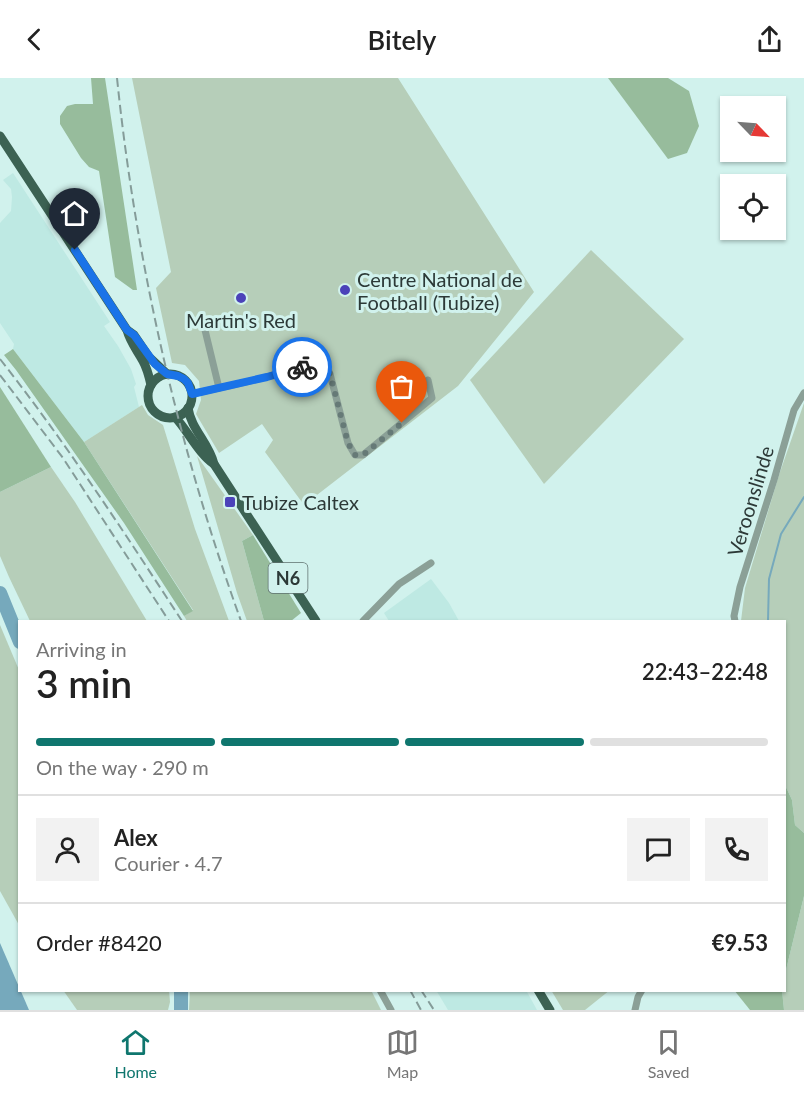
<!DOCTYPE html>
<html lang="en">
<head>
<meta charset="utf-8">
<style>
	:root { --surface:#fff; --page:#f2f2f2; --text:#222; --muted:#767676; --line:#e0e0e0; --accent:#0f766e }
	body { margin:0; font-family:Lato,sans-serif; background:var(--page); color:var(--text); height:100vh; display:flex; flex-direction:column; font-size:22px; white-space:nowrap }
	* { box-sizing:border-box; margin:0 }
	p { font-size:20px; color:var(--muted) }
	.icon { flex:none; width:33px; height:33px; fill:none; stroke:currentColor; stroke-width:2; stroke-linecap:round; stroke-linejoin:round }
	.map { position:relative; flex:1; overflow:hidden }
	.sheet { position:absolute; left:18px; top:542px; width:768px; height:372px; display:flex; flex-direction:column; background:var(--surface); border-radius:0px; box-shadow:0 2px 4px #0004 }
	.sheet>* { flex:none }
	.needle { width:39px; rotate:115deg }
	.buttons { position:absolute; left:720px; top:18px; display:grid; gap:12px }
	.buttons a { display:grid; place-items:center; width:66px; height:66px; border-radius:0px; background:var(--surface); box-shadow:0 2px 4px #0004; font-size:30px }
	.pin { position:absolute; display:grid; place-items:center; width:51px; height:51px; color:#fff; margin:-62px -26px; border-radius:50% 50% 50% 0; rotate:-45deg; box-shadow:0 0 6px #0007 }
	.pin .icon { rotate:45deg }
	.courier { position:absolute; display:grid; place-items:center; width:60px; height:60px; margin:-30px; border:4px solid #1a73e8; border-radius:50%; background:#fff; color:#222; box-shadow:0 2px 8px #0007 }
	.summary em { font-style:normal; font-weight:600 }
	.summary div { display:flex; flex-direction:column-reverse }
	.summary { display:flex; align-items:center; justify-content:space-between; height:102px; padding:0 18px }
	h1 { font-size:39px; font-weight:600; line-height:45px }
	.bar { display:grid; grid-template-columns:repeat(4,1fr); gap:9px 6px; align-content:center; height:72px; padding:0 18px }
	.bar i { height:8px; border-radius:4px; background:var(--line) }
	.bar .active { background:var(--accent) }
	.bar p { grid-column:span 4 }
	.line { display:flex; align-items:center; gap:15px; padding:0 18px; border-top:2px solid var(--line) }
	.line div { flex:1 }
	.round { display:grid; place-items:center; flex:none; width:63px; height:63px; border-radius:0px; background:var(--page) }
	header { display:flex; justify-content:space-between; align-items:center; height:78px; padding:0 18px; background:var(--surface); font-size:27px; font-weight:600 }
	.tab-bar { display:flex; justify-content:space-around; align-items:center; height:84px; border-top:2px solid var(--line); background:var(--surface); font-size:16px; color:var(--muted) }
	.tab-bar a { display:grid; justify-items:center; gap:3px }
	.tab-bar .active { color:var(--accent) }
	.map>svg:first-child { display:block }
	.built { fill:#bee9e3 }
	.green { fill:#b6ceb9 }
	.forest { fill:#97bc9c }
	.water { fill:#76a9bc }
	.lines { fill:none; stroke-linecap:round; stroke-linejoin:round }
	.stream { stroke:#76a9bc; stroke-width:2 }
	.river { stroke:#76a9bc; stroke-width:14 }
	.minor { stroke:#8ba097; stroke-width:7 }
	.major { stroke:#3c6253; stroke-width:9 }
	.rail { stroke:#859c99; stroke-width:2; stroke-dasharray:9 4.5; stroke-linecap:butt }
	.done { stroke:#667a77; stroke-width:6; stroke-dasharray:0 10.8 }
	.route { stroke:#1a73e8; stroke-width:8 }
	.poi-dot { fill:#4b42b9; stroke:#d1f2ed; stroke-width:2 }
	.labels { text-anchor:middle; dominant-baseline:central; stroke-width:6; stroke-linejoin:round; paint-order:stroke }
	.shield { fill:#d1f2ed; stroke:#5e706e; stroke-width:1.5 }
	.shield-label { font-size:18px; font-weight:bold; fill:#2c3937 }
	.poi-label { font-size:20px; fill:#2c3937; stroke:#d1f2ed; text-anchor:start }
	.street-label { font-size:20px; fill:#2c3937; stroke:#d1f2ed }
</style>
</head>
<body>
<header><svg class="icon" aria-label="back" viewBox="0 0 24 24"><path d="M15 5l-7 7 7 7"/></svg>Bitely<svg class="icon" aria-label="share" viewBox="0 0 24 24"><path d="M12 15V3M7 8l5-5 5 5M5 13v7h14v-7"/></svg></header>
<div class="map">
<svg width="804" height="932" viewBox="0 0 804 932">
	<rect width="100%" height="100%" fill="#d1f2ed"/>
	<!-- built -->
	<g class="built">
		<path d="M 13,95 L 110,244 L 104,248 L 118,268 L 131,291 L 136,306 L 134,309 L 139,329 L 84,364 L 13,271 L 14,266 L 0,245 L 0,145 L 11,133 L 12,119 L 11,111 L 3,102 Z"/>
		<path d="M 431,501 L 449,525 L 459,543 L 389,543 L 384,535 Z"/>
		<path d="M 436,912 L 526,912 L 537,932 L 448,932 Z"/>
	</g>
	<!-- green -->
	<g class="green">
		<path d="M 132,0 L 398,0 L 534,214 L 458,308 L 304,427 L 265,374 L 273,362 L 262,346 L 219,375 L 196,336 L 201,322 L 199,303 L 185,287 L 172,285 L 156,210 L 171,194 Z"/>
		<path d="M 591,172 L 684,261 L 544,406 L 470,302 Z"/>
		<path d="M 804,325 L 804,755 L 795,747 L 792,722 L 785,707 L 784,543 L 741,543 L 745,510 L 779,397 Z"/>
		<path d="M 142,327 L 148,337 L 163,347 L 195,451 L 229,543 L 187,543 L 184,538 L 193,532 L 84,364 Z"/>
		<path d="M 197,378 L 253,457 L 242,463 L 264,543 L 247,543 L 237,515 Z"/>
		<path d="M 51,389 L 75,424 L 147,543 L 30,543 L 9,499 L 0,478 L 0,414 Z"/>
		<path d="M 0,547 L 19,592 L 19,847 L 0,813 Z"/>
		<path d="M 804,818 L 804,932 L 784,932 L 782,912 L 784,912 L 785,896 Z"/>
		<path d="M 63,912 L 169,912 L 170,924 L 168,932 L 77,932 Z"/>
		<path d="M 190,912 L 353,912 L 356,913 L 357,912 L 371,912 L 381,932 L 189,932 Z"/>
		<path d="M 551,912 L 610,912 L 585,932 L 563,932 Z"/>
	</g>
	<!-- forest -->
	<g class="forest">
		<path d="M 91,0 L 105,0 L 137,212 L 133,212 L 115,199 L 99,93 L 89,89 L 81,80 L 60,46 L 60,38 L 67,28 L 75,26 L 93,26 Z"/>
		<path d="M 608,0 L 668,0 L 689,13 L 699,48 L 687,75 L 668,81 Z"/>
		<path d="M 13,271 L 84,364 L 193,533 L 184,538 L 124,445 L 16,292 L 4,277 Z"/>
		<path d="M 0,309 L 51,389 L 0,414 Z"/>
		<path d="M 253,457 L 301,535 L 291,543 L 264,543 L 242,463 Z"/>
		<path d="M 785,707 L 792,722 L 795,747 L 804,755 L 804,818 L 785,896 Z"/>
		<path d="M 734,912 L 782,912 L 784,932 L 750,932 Z"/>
	</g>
	<!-- water -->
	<path class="water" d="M 0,865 L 29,932 L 0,932 Z"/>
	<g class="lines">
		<!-- stream -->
		<path class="stream" d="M 768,543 L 769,501 L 781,456 L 804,419"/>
		<!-- river -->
		<g class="river">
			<path d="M 0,515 L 20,564"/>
			<path d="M 181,932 L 181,912"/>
		</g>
		<!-- minor -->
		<g class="minor">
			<path d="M 219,310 C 236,306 253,303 270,298 C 285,294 301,286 316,286 C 324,286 327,289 330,296 L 348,365 L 355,377 L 363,377 L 432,320 L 428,302"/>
			<path d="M 192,316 L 219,310 L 204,248"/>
			<path d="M 363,543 L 399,506 L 431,485"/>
			<path d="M 735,543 L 734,538 L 740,509 L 774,402 L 794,332 L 804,315"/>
			<path d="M 380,912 L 391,932"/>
			<path d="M 635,932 L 638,919 L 642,912"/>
		</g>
		<!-- major -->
		<g class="major">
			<path d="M 0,58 L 127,252 C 130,264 137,272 143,283 C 147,290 149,298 151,307"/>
			<path d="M 127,252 L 134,257 L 149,279 L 167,296"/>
			<circle cx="170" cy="318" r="22"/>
			<path d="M 188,330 C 191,351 209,365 214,386 L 316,543"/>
			<path d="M 175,339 C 188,353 199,376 214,386"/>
			<path d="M 538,912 L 550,932"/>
		</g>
		<!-- rail -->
		<g class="rail">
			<path d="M 117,0 C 136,185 178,368 241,543"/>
			<path d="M 0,281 C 66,365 124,454 182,543"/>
			<path d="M 0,297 L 63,380 L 169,543"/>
			<path d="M 410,912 L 421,932"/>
			<path d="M 421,912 L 434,932"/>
		</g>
	</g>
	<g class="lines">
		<!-- done -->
		<path class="done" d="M 302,289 L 316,286 L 327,289 L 330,296 L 348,365 L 355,377 L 363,377 L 402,345"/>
		<!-- route -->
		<path class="route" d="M 75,172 L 127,252 L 134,257 L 155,286 L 167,296 L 178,298 L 184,301 L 188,305 L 192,316 L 267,299 L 302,289"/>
	</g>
	<!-- markers -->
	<g class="poi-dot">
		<circle cx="345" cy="212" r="6"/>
		<circle cx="241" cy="220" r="6"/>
		<rect x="224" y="418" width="12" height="12" rx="3"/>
	</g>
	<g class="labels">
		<!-- shield labels -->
		<rect class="shield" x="268.5" y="485" width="39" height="30" rx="4.5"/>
		<g class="shield-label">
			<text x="288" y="500">N6</text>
		</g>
		<!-- poi labels -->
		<g class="poi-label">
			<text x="357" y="201">Centre National de<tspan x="357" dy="23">Football (Tubize)</tspan></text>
			<text x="241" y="242" text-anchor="middle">Martin's Red</text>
			<text x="242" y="424">Tubize Caltex</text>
		</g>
		<!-- street labels -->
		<g class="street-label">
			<text transform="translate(750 423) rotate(-73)">Veroonslinde</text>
		</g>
	</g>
</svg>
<div class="buttons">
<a><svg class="needle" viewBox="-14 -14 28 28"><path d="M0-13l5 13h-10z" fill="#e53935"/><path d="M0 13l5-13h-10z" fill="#767676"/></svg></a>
<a><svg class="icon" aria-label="locate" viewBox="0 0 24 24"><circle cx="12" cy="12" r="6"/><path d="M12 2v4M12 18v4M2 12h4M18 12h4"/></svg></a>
</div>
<div class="pin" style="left:402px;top:345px;background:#ea580c"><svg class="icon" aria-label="bag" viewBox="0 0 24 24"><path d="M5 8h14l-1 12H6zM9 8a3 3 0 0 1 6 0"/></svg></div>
<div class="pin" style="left:75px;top:172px;background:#1f2937"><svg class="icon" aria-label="home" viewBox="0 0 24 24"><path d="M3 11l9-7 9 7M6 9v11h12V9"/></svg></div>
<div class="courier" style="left:302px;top:289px"><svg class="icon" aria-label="bike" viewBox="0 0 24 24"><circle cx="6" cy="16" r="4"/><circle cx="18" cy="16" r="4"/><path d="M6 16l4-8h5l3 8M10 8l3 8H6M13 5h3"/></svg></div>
<section class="sheet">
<div class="summary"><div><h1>3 min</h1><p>Arriving in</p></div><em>22:43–22:48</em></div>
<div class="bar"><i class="active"></i><i class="active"></i><i class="active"></i><i></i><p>On the way · 290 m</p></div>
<div class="line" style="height:108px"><a class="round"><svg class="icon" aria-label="person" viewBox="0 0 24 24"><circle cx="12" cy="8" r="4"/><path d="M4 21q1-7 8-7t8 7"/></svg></a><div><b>Alex</b><p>Courier · 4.7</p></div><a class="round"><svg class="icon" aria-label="chat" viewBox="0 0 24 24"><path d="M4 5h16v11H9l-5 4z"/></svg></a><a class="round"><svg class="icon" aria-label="phone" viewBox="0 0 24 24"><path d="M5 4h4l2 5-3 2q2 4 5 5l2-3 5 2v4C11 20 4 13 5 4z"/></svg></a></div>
<div class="line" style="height:78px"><div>Order #8420</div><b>€9.53</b></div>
</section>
</div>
<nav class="tab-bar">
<a class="active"><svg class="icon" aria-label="home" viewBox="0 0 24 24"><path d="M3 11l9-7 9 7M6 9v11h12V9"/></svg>Home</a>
<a><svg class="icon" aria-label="map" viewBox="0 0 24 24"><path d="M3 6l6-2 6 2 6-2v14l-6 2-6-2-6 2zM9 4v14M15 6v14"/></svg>Map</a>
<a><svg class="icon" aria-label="saved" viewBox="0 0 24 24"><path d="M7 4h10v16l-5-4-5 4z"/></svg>Saved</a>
</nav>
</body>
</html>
